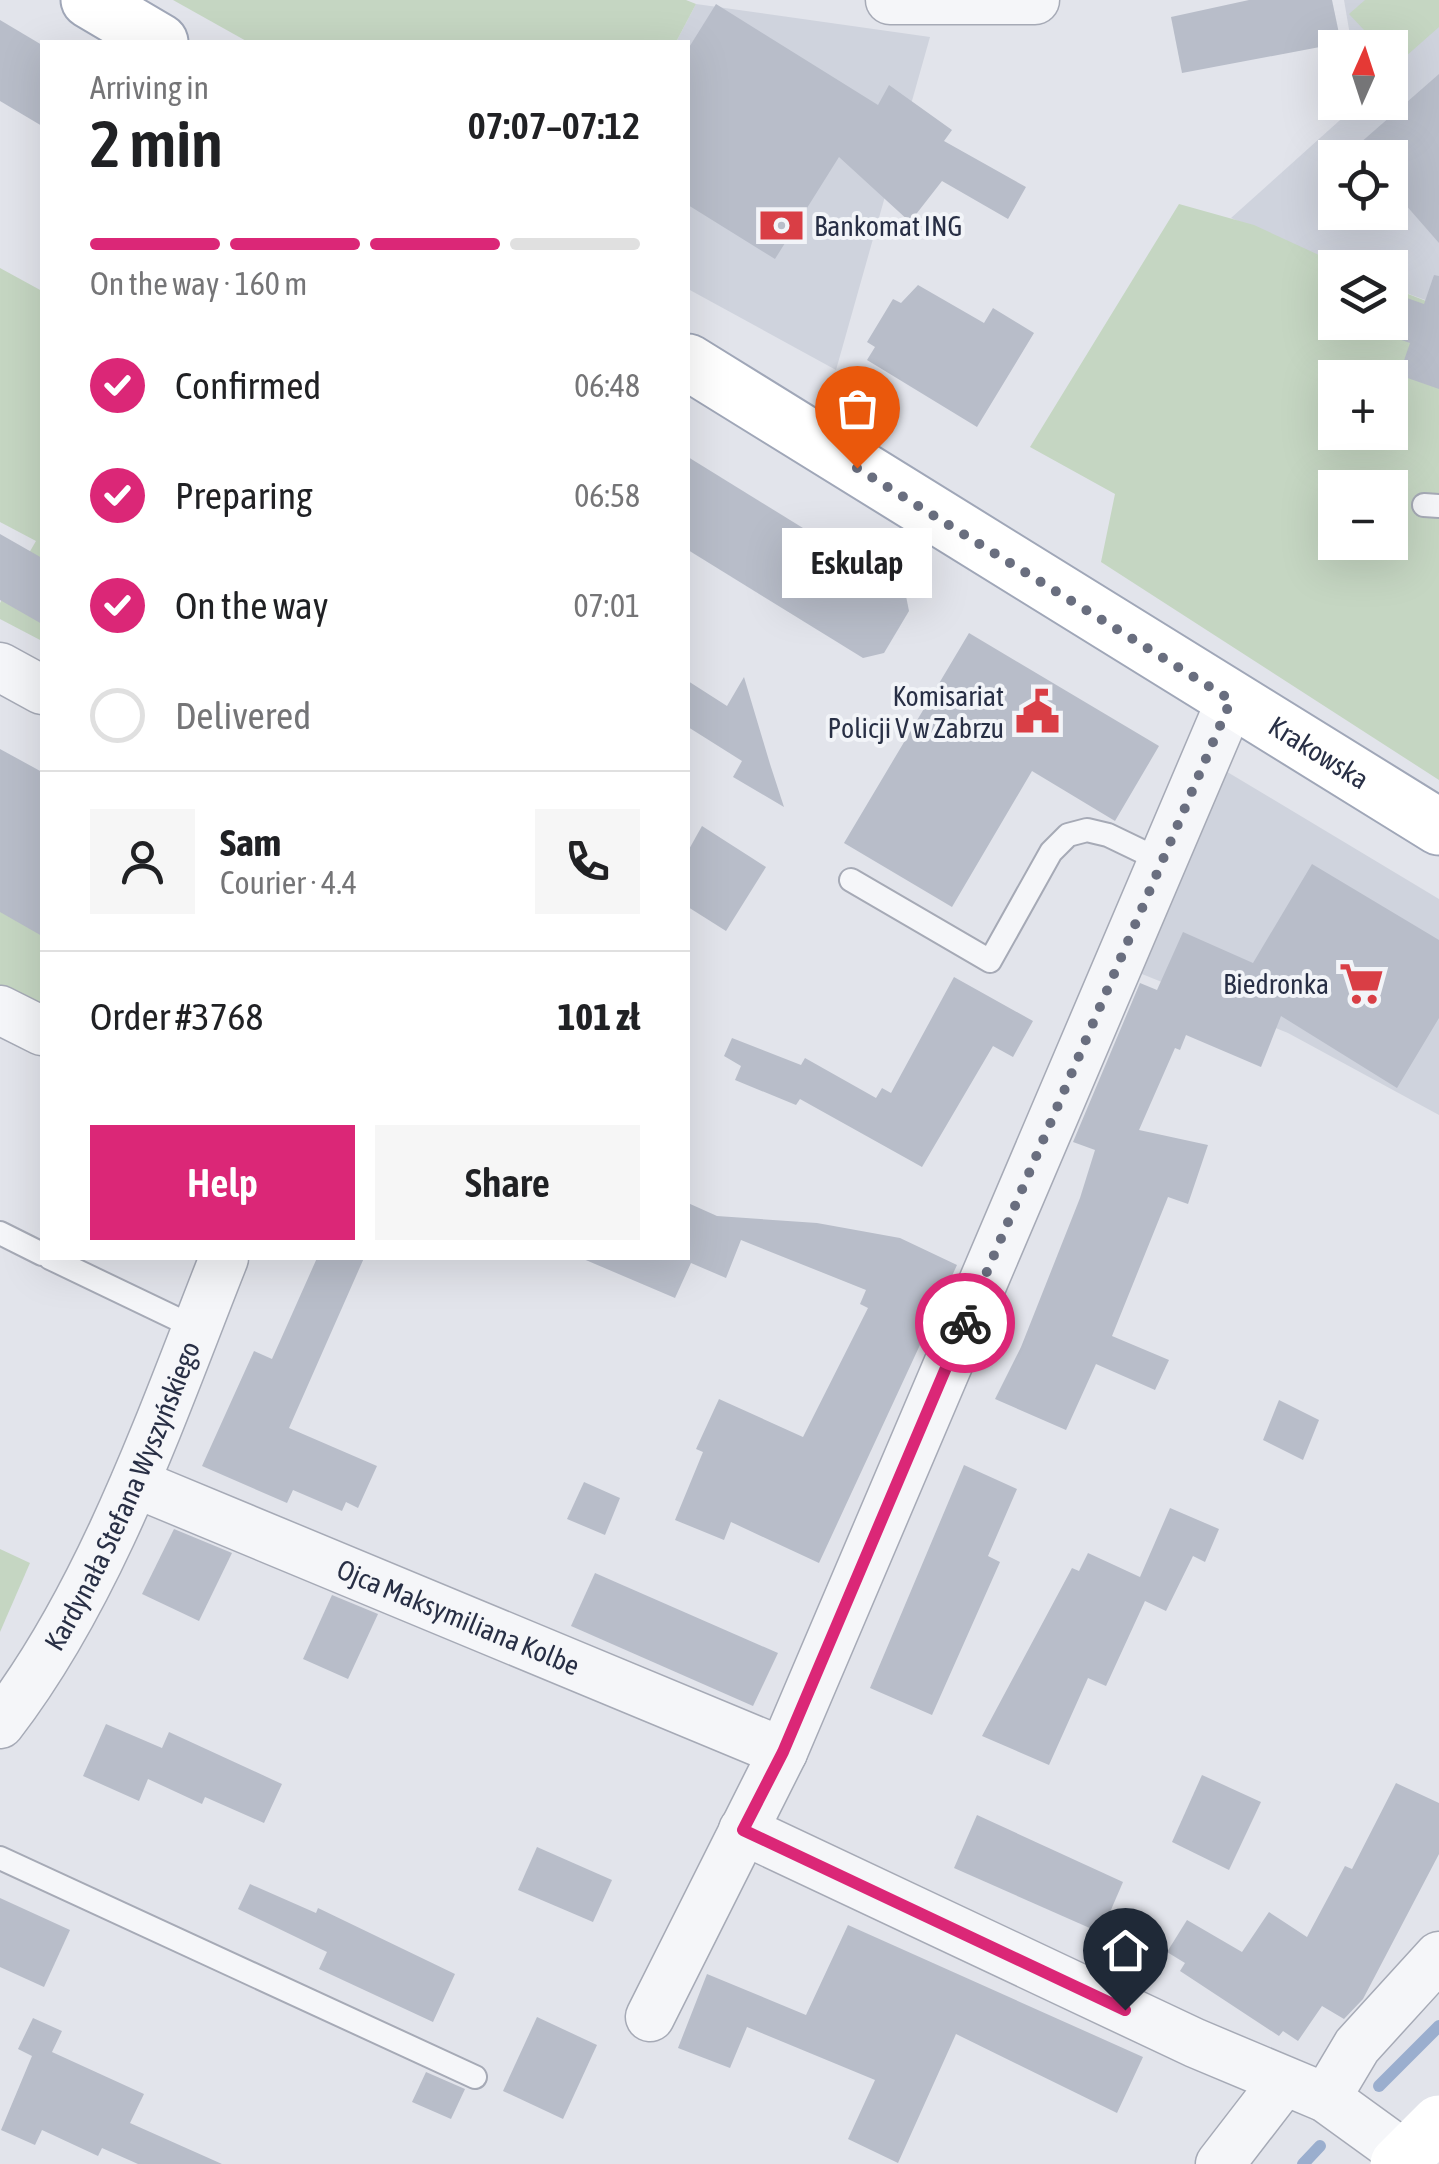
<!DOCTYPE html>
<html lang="en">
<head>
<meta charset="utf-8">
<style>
	:root { --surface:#fff; --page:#f6f6f6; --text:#202124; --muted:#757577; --line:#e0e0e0; --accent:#db2777 }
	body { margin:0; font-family:"Asap Condensed",sans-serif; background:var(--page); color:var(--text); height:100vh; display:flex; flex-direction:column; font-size:38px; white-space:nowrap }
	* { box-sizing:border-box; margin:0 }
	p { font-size:32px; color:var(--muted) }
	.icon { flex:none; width:55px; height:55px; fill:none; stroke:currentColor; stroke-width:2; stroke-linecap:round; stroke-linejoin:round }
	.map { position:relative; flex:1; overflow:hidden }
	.drawer { position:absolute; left:40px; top:40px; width:650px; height:1220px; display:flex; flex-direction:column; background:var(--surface); border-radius:0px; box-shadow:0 10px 40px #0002 }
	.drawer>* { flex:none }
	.needle { width:65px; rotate:3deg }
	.tools { position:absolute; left:1318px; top:30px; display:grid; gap:20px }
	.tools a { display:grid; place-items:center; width:90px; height:90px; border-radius:0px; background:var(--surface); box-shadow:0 10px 40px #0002; font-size:50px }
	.pin { position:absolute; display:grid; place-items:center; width:85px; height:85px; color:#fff; margin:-102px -42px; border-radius:50% 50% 50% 0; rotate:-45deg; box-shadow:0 0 10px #0007 }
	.pin .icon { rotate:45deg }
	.courier { position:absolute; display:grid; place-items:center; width:100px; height:100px; margin:-50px; border:8px solid #db2777; border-radius:50%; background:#fff; color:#222; box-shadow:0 2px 12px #0007 }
	.bubble { position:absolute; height:70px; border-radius:0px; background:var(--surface); box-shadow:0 10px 40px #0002; font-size:32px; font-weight:600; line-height:70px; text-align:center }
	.overview em { font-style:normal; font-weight:600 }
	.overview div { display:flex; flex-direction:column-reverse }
	.overview { display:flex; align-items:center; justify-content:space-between; height:170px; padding:0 50px }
	h1 { font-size:65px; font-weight:600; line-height:75px }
	.bar { display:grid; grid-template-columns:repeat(4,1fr); gap:15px 10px; align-content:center; height:120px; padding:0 50px }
	.bar i { height:12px; border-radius:8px; background:var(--line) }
	.bar .on { background:var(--accent) }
	.bar p { grid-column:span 4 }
	.line { display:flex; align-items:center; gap:25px; padding:0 50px; border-top:2px solid var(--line) }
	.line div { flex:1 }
	.round { display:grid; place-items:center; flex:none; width:105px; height:105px; border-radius:0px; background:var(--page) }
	ol { padding:0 50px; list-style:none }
	li { display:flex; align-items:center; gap:30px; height:110px }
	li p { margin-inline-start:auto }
	li .icon { padding:10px; border-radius:50%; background:var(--accent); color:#fff; stroke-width:4 }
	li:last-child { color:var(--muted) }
	li i { width:55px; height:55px; border:5px solid var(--line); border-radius:50% }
	.button { display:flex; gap:20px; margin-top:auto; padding:20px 50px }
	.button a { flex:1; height:115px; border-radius:0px; background:var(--accent); color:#fff; font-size:40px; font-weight:600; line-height:115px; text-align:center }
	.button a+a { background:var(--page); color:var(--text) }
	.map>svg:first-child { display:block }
	.built { fill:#cfd3dd; fill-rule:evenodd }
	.green { fill:#c5d6c2; fill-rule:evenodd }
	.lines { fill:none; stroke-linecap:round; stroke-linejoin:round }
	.stream { stroke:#9aaece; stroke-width:12 }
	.building { fill:#b8bdc9 }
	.lane-casing { stroke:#a6aab6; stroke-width:26 }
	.street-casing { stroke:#a6aab6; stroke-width:51 }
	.primary-casing { stroke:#a0a7b8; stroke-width:59 }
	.lane { stroke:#f5f6f9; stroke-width:22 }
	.street { stroke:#f5f6f9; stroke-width:48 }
	.secondary { stroke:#fff; stroke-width:55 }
	.primary { stroke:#fff; stroke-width:55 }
	.done { stroke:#696e7f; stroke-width:10; stroke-dasharray:0 18 }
	.route { stroke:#db2777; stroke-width:12 }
	.labels { text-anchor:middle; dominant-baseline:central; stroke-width:8; stroke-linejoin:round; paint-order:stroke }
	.poi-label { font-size:28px; fill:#282f45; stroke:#f2f4f8; text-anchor:end }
	.street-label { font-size:28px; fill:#282f45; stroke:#f2f4f8 }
</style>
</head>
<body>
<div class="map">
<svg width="1439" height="2164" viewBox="0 0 1439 2164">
	<rect width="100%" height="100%" fill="#e2e4eb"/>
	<!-- built -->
	<g class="built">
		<path d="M 1344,0 L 1439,0 L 1439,305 L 1390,287 L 1390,268 L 1345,267 L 1231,218 L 1359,103 L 1390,102 L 1390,48 L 1352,47 ZM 1335,158 L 1390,158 L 1390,212 L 1335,212 Z"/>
		<path d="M 696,4 L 930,37 L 836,370 L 688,289 L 688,42 L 676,42 Z"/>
		<path d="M 1224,770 L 1439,899 L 1439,1115 L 1288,1033 L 1137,972 Z"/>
	</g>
	<!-- green -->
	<g class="green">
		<path d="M 173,0 L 686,0 L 696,4 L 676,42 L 248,42 Z"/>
		<path d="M 1365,0 L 1439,0 L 1439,27 L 1396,65 L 1390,58 L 1390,48 L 1380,47 L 1349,14 Z"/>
		<path d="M 1179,204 L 1254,225 L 1345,267 L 1335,268 L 1335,322 L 1390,322 L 1390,287 L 1439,306 L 1439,780 L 1101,562 L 1115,494 L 1030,447 ZM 1335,378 L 1390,378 L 1390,432 L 1335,432 ZM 1335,488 L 1390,488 L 1390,542 L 1335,542 Z"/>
		<path d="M 0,268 L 42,291 L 42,641 L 0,619 L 0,603 L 36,541 L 0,522 Z"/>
		<path d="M 0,847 L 42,869 L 42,1014 L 0,993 Z"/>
		<path d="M 0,1549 L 30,1563 L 0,1632 Z"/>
	</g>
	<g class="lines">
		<!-- stream -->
		<g class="stream">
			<path d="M 1379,2086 L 1439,2026"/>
			<path d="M 1303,2164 L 1320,2146"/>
		</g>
	</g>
	<!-- building -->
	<g class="building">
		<path d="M 1249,0 L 1332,0 L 1341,43 L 1182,73 L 1171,17 Z"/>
		<path d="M 716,4 L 878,105 L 889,85 L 952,130 L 944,141 L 1026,187 L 1008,219 L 942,181 L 910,222 L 839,157 L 775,259 L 688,205 L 688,49 Z"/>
		<path d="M 0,20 L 42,45 L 42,126 L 0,101 Z"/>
		<path d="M 1439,74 L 1439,243 L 1390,187 L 1390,158 L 1343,158 Z"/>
		<path d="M 1434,275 L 1439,276 L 1439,389 L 1399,375 L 1410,343 L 1390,336 L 1390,292 L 1424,304 Z"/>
		<path d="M 918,285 L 984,323 L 993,308 L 1034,333 L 977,427 L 867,360 L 875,347 L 867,342 L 893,299 L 901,303 Z"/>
		<path d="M 688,457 L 905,591 L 909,611 L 884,653 L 863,658 L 688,550 Z"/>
		<path d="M 0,534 L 42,558 L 42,624 L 0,600 Z"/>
		<path d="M 969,633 L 1159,746 L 1115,821 L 1032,771 L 952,907 L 844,843 Z"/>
		<path d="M 744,677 L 770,764 L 784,807 L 733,777 L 742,761 L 688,727 L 688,681 L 727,706 Z"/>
		<path d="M 0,749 L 42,772 L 42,936 L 0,912 Z"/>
		<path d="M 702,826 L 766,867 L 726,931 L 688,907 L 688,851 Z"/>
		<path d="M 1312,864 L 1439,940 L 1439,1018 L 1397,1088 L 1281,1016 L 1261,1067 L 1186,1035 L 1180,1050 L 1175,1048 L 1139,1130 L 1208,1145 L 1188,1204 L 1168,1197 L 1112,1336 L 1169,1360 L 1155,1390 L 1096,1364 L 1066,1430 L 995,1399 L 1021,1347 L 1080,1198 L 1095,1150 L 1073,1142 L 1140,983 L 1157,990 L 1183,932 L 1253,963 Z"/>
		<path d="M 954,977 L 1033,1021 L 1013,1057 L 993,1046 L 922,1167 L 800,1099 L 796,1105 L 735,1080 L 741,1066 L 724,1056 L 732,1038 L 801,1065 L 805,1058 L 876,1098 L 882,1088 L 891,1093 Z"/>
		<path d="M 688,1203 L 717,1216 L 817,1223 L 900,1238 L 957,1265 L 819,1563 L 731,1522 L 724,1540 L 675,1520 L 703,1452 L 696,1449 L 719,1399 L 803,1437 L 868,1308 L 860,1304 L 866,1290 L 741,1240 L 726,1278 L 691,1263 L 675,1298 L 581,1258 L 688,1258 Z"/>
		<path d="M 317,1258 L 364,1258 L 289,1428 L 377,1466 L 358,1508 L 346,1502 L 342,1511 L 293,1490 L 287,1503 L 202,1466 L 254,1351 L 272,1359 Z"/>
		<path d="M 1279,1400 L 1319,1420 L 1303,1460 L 1263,1440 Z"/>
		<path d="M 964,1465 L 1017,1489 L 988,1556 L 1000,1562 L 932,1715 L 870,1688 Z"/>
		<path d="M 584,1482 L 620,1498 L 605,1535 L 567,1519 Z"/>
		<path d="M 1170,1508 L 1219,1529 L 1205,1562 L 1193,1556 L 1166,1611 L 1145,1601 L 1106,1686 L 1088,1678 L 1049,1765 L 982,1736 L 1072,1568 L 1079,1571 L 1088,1553 L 1140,1577 Z"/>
		<path d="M 174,1529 L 232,1553 L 199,1621 L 142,1594 Z"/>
		<path d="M 595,1573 L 778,1653 L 753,1706 L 571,1626 Z"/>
		<path d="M 332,1595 L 378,1614 L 348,1679 L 303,1659 Z"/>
		<path d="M 106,1724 L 162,1748 L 169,1732 L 282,1784 L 264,1823 L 205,1797 L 202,1804 L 148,1779 L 139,1801 L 83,1776 Z"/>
		<path d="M 1202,1775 L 1261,1802 L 1229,1870 L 1172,1842 Z"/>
		<path d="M 1396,1783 L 1439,1803 L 1439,1854 L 1363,1999 L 1344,2019 L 1322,2006 L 1298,2041 L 1283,2031 L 1279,2036 L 1180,1971 L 1185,1963 L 1167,1952 L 1187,1920 L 1242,1952 L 1269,1912 L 1307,1937 L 1345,1866 L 1352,1869 Z"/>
		<path d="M 977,1815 L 1123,1882 L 1101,1933 L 954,1868 Z"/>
		<path d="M 537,1847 L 612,1880 L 593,1922 L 518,1890 Z"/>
		<path d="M 250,1884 L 316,1913 L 318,1908 L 455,1974 L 433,2022 L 319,1969 L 327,1952 L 238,1909 Z"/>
		<path d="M 0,1898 L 70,1930 L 44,1987 L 0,1967 Z"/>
		<path d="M 848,1925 L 1143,2057 L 1117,2113 L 956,2034 L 898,2163 L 848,2139 L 875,2080 L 747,2027 L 730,2068 L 678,2048 L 707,1974 L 806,2015 Z"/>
		<path d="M 537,2017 L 597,2045 L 563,2119 L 503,2091 Z"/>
		<path d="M 33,2018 L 62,2031 L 52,2052 L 144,2094 L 130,2123 L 222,2164 L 138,2164 L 102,2148 L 98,2156 L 42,2130 L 35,2145 L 1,2130 L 32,2056 L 18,2049 Z"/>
		<path d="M 426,2072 L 465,2089 L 451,2119 L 412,2102 Z"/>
	</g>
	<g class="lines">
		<defs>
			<g id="lane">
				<path d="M 1424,505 L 1439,506"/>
				<path d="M 851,880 L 990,961 L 1051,852 L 1068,835 L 1087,830 L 1108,835 L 1162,861"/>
				<path d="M 0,1233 L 42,1254"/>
				<path d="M 50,1258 L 196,1328"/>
				<path d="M 0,1858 L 475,2077"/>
			</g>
			<g id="street">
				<path d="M 890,0 L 1035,0"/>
				<path d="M 0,667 L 42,690"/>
				<path d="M 0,1010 L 42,1031"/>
				<path id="s1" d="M 135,1483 L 783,1752"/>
				<path id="s2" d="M 0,1724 C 102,1592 163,1412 224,1258"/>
				<path d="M 743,1830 L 1195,2043 L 1326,2098 L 1406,2156"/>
				<path d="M 650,2017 L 783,1752 L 1231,700"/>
				<path d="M 1326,2098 L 1357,2046 L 1439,1956"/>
				<path d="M 1220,2164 L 1284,2081"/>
			</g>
			<g id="primary">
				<path d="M 89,0 L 160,42"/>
				<path id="s3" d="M 688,362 L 1439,827"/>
			</g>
		</defs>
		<!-- lane casing -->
		<use href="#lane" class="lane-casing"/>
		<!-- street casing -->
		<use href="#street" class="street-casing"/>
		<!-- primary casing -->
		<use href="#primary" class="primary-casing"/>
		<!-- lane -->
		<use href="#lane" class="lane"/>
		<!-- street -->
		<use href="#street" class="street"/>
		<!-- secondary -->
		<path class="secondary" d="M 1398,2164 L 1439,2123"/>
		<!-- primary -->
		<use href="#primary" class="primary"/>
	</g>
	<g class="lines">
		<!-- done -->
		<path class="done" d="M 857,468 L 1231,700 L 965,1323"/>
		<!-- route -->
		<path class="route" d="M 965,1323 L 783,1752 L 743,1830 L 1125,2010"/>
	</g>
	<!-- icons -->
	<defs>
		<symbol id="bank-bare" viewBox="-9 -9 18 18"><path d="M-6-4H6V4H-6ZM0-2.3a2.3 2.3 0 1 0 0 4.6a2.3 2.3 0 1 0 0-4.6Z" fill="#d93e45" stroke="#f2f4f8" stroke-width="2.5" paint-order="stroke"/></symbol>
		<symbol id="civic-bare" viewBox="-9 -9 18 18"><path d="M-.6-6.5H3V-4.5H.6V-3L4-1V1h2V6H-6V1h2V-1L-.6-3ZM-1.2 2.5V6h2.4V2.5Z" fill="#d93e45" stroke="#f2f4f8" stroke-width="2.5" paint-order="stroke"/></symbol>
		<symbol id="supermarket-bare" viewBox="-9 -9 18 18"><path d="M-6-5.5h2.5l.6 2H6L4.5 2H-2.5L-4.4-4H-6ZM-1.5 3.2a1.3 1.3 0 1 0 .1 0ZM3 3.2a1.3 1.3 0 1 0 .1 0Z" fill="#d93e45" stroke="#f2f4f8" stroke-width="2.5" paint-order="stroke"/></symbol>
	</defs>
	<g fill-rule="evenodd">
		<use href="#bank-bare" x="750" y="194" width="63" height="63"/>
		<use href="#civic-bare" x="1006" y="680" width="63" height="63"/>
		<use href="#supermarket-bare" x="1330" y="952" width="63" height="63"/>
	</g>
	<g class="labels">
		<!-- poi labels -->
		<g class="poi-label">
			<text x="814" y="226" text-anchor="start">Bankomat ING</text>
			<text x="1004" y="696">Komisariat<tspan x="1004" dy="32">Policji V w Zabrzu</tspan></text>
			<text x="1329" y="984">Biedronka</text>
		</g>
		<!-- street labels -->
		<g class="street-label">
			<text stroke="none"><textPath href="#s3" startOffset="742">Krakowska</textPath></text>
			<text stroke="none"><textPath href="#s2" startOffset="260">Kardynała Stefana Wyszyńskiego</textPath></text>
			<text stroke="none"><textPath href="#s1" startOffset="350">Ojca Maksymiliana Kolbe</textPath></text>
		</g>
	</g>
</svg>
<div class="tools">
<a><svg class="needle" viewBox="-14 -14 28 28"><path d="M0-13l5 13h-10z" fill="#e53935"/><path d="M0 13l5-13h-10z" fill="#757577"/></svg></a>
<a><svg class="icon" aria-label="locate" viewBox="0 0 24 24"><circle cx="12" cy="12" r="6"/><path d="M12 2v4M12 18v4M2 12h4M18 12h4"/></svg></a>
<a><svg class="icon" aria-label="layers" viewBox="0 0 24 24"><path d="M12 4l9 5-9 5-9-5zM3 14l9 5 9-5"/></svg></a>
<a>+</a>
<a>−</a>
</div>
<div class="pin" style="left:857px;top:468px;background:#ea580c"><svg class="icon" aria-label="bag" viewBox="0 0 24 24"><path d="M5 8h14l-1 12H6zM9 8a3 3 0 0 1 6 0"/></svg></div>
<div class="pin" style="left:1125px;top:2010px;background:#1f2937"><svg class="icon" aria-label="home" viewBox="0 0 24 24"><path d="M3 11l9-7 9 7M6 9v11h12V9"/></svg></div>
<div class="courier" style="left:965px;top:1323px"><svg class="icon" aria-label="bike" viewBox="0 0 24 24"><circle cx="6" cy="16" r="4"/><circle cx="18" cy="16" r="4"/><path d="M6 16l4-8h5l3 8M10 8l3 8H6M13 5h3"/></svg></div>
<div class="bubble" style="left:782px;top:528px;width:150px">Eskulap</div>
<section class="drawer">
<div class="overview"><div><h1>2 min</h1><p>Arriving in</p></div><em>07:07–07:12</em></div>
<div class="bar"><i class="on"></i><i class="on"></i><i class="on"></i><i></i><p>On the way · 160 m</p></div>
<ol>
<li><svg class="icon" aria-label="check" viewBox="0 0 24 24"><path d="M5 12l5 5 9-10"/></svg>Confirmed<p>06:48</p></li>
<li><svg class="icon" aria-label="check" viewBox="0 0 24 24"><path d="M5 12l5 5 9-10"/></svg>Preparing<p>06:58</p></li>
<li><svg class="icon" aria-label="check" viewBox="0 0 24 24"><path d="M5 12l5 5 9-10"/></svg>On the way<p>07:01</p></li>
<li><i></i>Delivered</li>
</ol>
<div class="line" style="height:180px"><a class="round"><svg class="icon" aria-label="person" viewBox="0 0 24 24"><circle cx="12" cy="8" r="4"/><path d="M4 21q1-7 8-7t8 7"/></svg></a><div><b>Sam</b><p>Courier · 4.4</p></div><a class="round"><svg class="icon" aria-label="phone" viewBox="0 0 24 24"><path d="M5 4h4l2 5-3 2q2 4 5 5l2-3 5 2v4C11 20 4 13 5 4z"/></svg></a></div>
<div class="line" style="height:130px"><div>Order #3768</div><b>101 zł</b></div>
<div class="button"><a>Help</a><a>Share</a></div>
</section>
</div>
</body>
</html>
